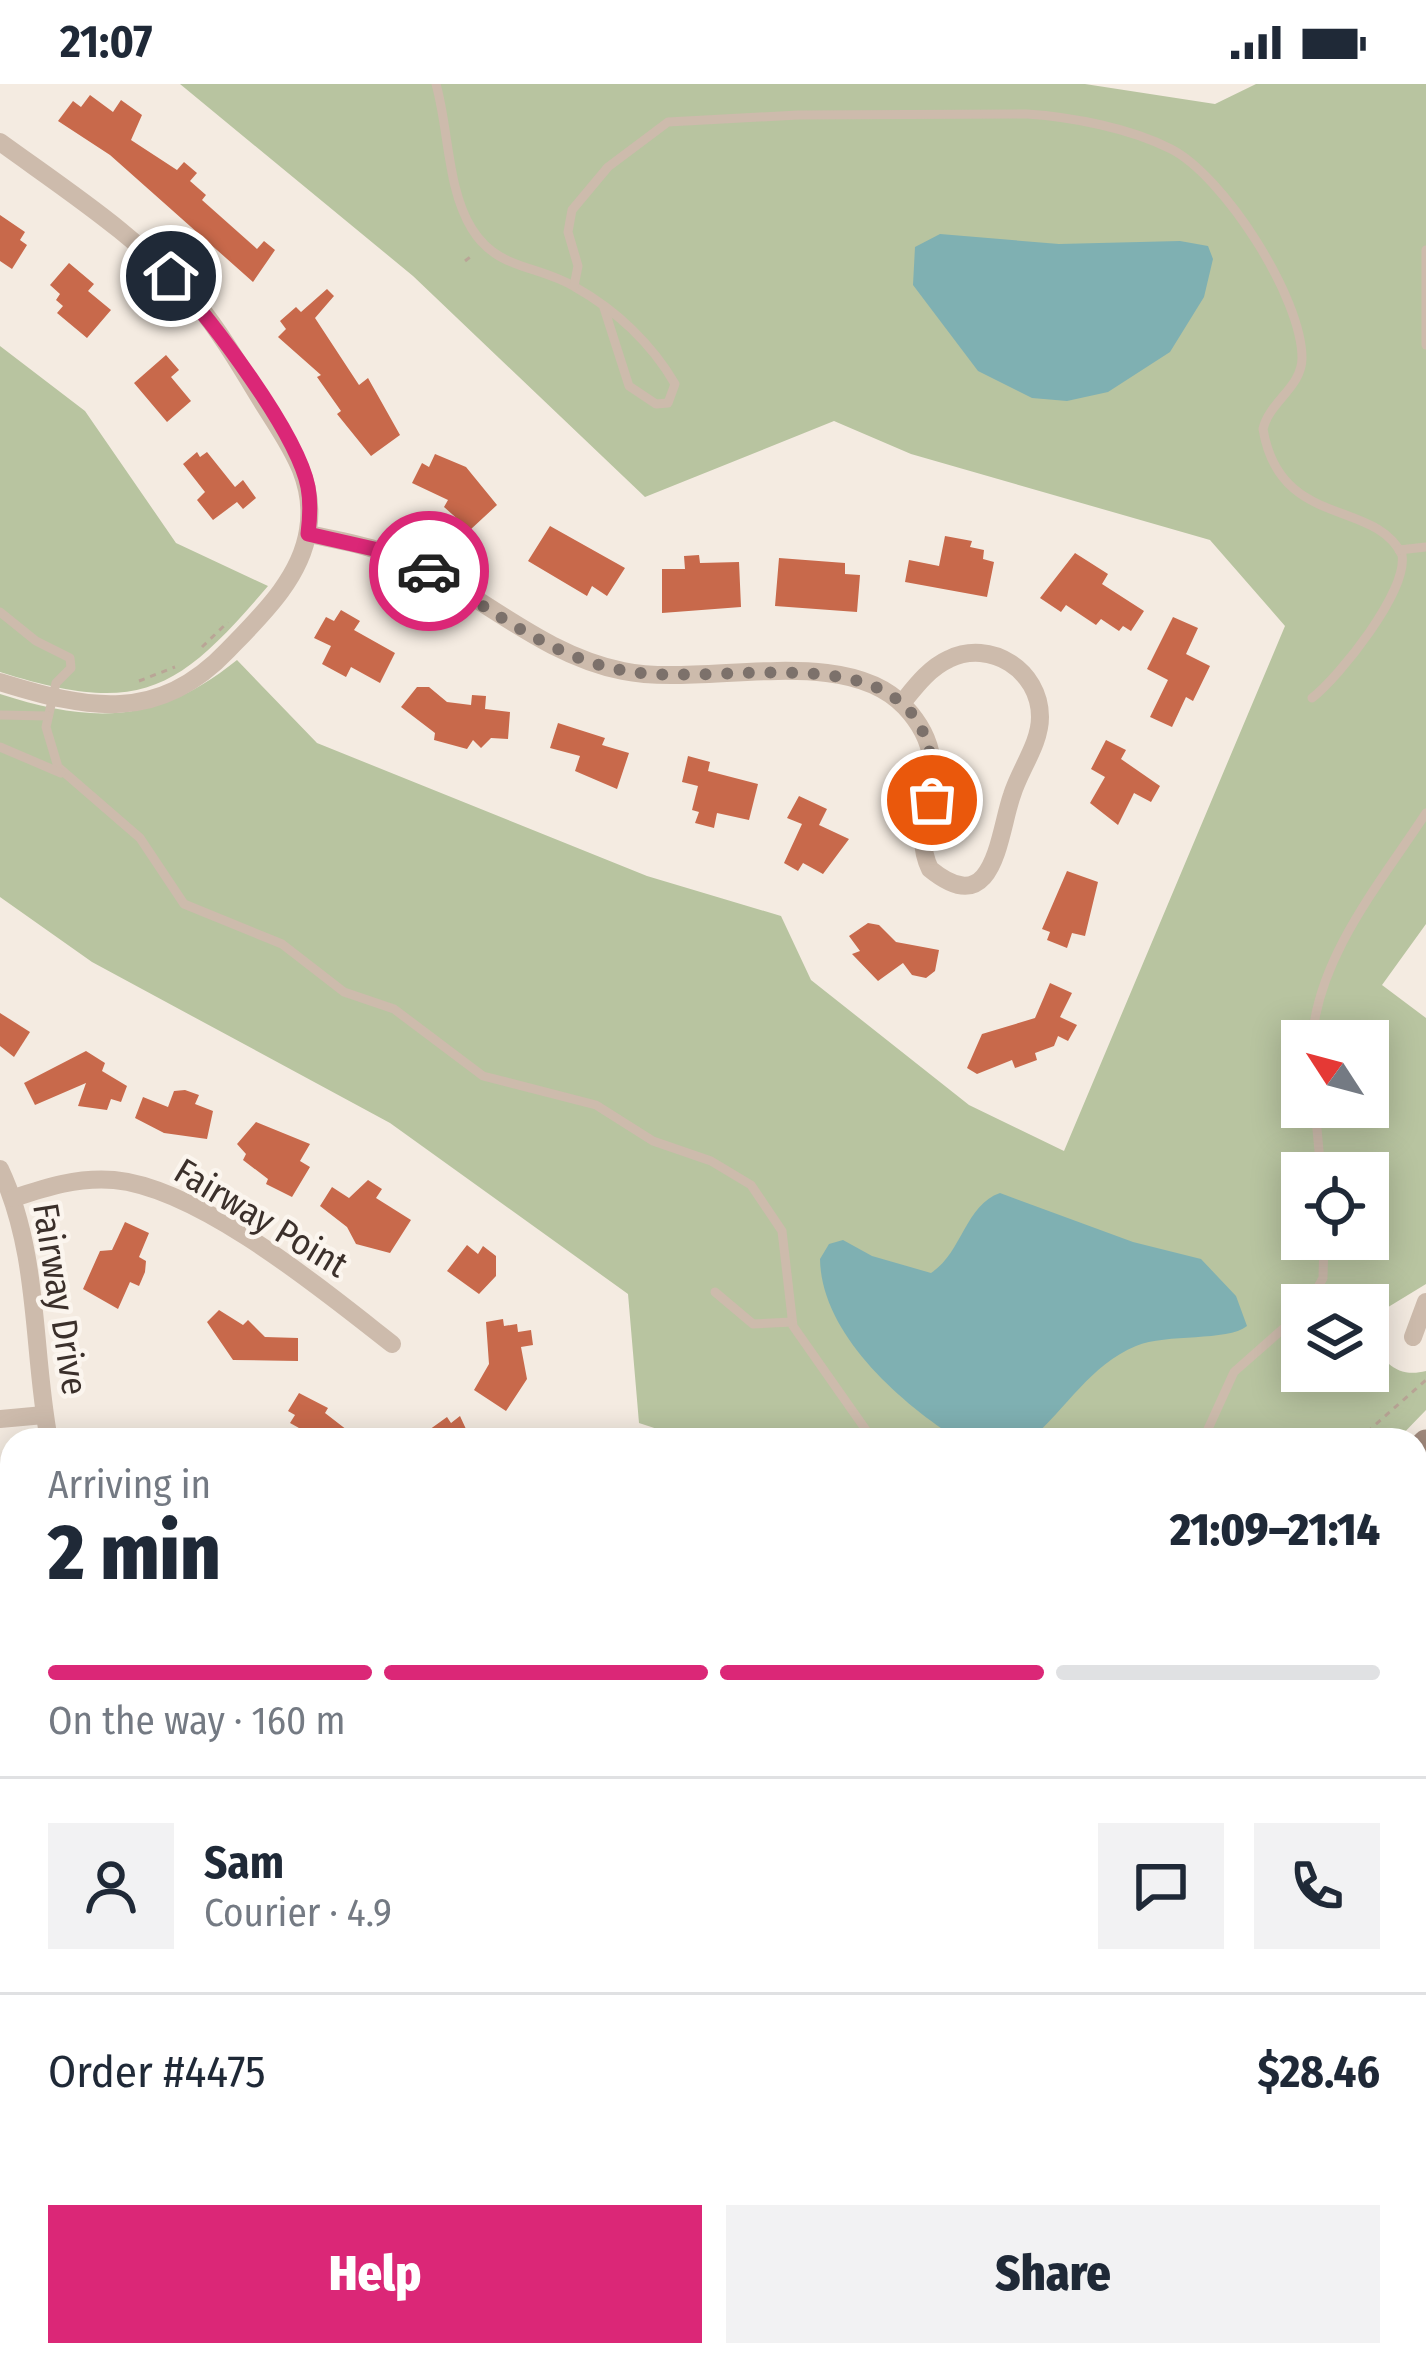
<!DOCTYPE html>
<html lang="en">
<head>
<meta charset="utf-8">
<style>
	:root { --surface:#fff; --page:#f2f2f3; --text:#1f2937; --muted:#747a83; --line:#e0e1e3; --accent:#db2777 }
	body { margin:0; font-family:"Fira Sans Condensed",sans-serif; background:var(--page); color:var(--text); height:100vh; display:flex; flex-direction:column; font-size:45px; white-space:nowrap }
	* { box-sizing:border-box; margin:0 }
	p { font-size:39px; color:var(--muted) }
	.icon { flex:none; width:66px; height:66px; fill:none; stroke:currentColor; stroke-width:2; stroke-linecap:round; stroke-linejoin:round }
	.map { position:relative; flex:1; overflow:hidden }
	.sheet { position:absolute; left:0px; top:1344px; width:1428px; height:939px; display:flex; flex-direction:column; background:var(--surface); border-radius:36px 36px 0 0; box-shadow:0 6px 30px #0003 }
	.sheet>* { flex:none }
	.needle { width:78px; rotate:306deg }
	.fabs { position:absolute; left:1281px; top:936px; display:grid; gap:24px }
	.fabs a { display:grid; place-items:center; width:108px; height:108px; border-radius:0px; background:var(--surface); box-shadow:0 6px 30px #0003; font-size:60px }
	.pin { position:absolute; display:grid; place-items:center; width:102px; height:102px; color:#fff; margin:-51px; border:6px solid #fff; border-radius:50%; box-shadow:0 3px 12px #0007 }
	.courier { position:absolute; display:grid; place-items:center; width:120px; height:120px; margin:-60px; border:9px solid #db2777; border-radius:50%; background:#fff; color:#222; box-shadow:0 3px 15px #0007 }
	.summary em { font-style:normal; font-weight:800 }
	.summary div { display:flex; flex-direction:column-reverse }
	.summary { display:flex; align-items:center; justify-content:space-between; height:204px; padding:0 48px }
	h1 { font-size:78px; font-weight:800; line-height:90px }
	.bar { display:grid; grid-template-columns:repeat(4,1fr); gap:18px 12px; align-content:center; height:144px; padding:0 48px }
	.bar i { height:15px; border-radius:9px; background:var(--line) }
	.bar .on { background:var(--accent) }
	.bar p { grid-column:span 4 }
	.line { display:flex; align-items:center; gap:30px; padding:0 48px; border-top:3px solid var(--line) }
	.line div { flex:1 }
	.round { display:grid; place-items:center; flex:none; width:126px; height:126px; border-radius:0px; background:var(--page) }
	.action { display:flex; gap:24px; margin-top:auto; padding:24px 48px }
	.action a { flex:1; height:138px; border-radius:0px; background:var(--accent); color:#fff; font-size:48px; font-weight:800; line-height:138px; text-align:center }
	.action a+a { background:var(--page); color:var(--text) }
	.status { display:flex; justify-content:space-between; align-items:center; height:84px; padding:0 60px; background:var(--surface); direction:ltr }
	.status svg { height:33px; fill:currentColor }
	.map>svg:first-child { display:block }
	.green { fill:#b8c4a0; fill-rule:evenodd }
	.water { fill:#7fb0b2 }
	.building { fill:#c8694b }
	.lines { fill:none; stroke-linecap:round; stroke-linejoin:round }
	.path { stroke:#b9a596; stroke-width:3; stroke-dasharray:6 6; stroke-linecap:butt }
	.lane { stroke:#cdbbac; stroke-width:9 }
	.street { stroke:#cdbbac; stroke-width:18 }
	.secondary { stroke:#a18a7d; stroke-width:27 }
	.done { stroke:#7c716b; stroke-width:12; stroke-dasharray:0 21.6 }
	.route { stroke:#db2777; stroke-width:15 }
	.labels { text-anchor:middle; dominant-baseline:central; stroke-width:9; stroke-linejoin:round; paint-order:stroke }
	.street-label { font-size:36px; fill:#3b302b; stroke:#fbf5ee }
</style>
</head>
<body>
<div class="status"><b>21:07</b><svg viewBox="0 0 49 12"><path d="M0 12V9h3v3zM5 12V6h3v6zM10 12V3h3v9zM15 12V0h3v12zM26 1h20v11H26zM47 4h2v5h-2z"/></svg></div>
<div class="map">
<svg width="1426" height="2281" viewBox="0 0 1426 2281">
	<rect width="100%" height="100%" fill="#f4ebe1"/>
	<!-- green -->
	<g class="green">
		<path d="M 180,0 L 1085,0 L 1215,20 L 1256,0 L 1426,0 L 1426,840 L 1382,901 L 1426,934 L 1426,1200 L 1385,1225 L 1375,1255 C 1382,1280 1399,1294 1426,1287 L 1426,1326 L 1397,1356 L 691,1356 L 639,1339 L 628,1210 L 390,1039 L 92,878 L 0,813 L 0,610 C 93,640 158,640 237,576 L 317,659 L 647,792 L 781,832 L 811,896 L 969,1021 L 1064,1067 L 1285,542 L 1210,456 L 911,370 L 834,337 L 645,413 L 413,192 ZM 1302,957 L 1368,957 L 1368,1023 L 1302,1023 ZM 1302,1089 L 1368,1089 L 1368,1155 L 1302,1155 ZM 1302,1221 L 1368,1221 L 1368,1287 L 1302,1287 Z"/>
		<path d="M 0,262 L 85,327 L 176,459 L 268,502 C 177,609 139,632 0,588 Z"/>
		<path d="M 12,1488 L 12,1778 L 10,1778 L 0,1776 L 0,1493 Z"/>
	</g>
	<!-- water -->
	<g class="water">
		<path d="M 940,150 L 1059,160 L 1180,157 L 1208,162 L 1213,175 L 1204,213 L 1170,268 L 1108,308 L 1067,317 L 1032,314 L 978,287 L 913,201 L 915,163 Z"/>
		<path d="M 1000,1109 L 1133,1158 L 1201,1175 L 1236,1212 L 1247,1242 C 1227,1258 1167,1249 1136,1262 C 1090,1281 1067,1324 1030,1356 L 959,1356 C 899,1318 821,1249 820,1175 L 829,1160 L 843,1156 L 872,1172 L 931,1189 C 962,1169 965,1121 1000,1109 Z"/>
	</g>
	<!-- building -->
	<g class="building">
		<path d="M 90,11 L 113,28 L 121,16 L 142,31 L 131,56 L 177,86 L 184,78 L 197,89 L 190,97 L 206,111 L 202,116 L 257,165 L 264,157 L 275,166 L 253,198 L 110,71 L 58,37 L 73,17 L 81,23 Z"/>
		<path d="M 0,131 L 25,148 L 20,156 L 27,161 L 12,185 L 0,177 Z"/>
		<path d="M 69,179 L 94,200 L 88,207 L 111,226 L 87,254 L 57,229 L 63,222 L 56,216 L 60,210 L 50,201 Z"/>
		<path d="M 327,205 L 334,212 L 315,234 L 359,301 L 368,294 L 400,351 L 371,372 L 337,330 L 341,327 L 317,293 L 321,291 L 278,253 L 286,245 L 280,237 L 296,223 L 301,228 Z"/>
		<path d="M 166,271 L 179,286 L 171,293 L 191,317 L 167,338 L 134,299 Z"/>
		<path d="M 197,368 L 200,373 L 207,368 L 235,403 L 243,396 L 256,414 L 243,425 L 237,418 L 213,436 L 197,416 L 205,408 L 183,380 Z"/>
		<path d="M 435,370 L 466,383 L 497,421 L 470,446 L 444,423 L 448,416 L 412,399 L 422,379 L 429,383 Z"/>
		<path d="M 550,442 L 625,484 L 607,512 L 592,502 L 587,512 L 528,477 Z"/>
		<path d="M 945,452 L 972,457 L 970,463 L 984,466 L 983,475 L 994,478 L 987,513 L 905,498 L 909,476 L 939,482 Z"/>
		<path d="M 1075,469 L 1108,490 L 1102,500 L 1144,527 L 1131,547 L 1123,542 L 1119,547 L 1101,535 L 1096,541 L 1066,521 L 1061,528 L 1040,514 Z"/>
		<path d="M 699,471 L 700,479 L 739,478 L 741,523 L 662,529 L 662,485 L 685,485 L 684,472 Z"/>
		<path d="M 779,474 L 845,479 L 845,490 L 860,491 L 857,528 L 775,522 Z"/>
		<path d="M 341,526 L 360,537 L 354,546 L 395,569 L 380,599 L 351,583 L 346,593 L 322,580 L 331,562 L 314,554 L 326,533 L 334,537 Z"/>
		<path d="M 1173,533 L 1198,544 L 1186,570 L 1210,582 L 1193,617 L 1186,613 L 1172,643 L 1150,633 L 1168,596 L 1147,585 Z"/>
		<path d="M 417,603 L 429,603 L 447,618 L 471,621 L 472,611 L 486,612 L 485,625 L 510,628 L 508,655 L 491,654 L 481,664 L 473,656 L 467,665 L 434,656 L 435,649 L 401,623 Z"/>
		<path d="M 558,639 L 605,654 L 602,661 L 629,669 L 617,705 L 575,687 L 580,672 L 550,664 Z"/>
		<path d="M 1106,656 L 1126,666 L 1121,675 L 1160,702 L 1151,718 L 1134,709 L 1118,741 L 1090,719 L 1105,693 L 1091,685 Z"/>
		<path d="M 688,672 L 710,678 L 708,687 L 758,700 L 749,736 L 717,729 L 714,744 L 695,739 L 699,728 L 692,726 L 698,702 L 682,698 Z"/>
		<path d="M 799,712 L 827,725 L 819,741 L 849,755 L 823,790 L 803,779 L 798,787 L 784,779 L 802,740 L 787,734 Z"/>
		<path d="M 1067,787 L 1098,798 L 1085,852 L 1072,849 L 1067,864 L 1047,856 L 1050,848 L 1042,845 Z"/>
		<path d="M 868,839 L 879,841 L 896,858 L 939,866 L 935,887 L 926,894 L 912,891 L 903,879 L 878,897 L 852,870 L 860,867 L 849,852 Z"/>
		<path d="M 1050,899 L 1072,909 L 1060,933 L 1077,941 L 1068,957 L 1058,952 L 1054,962 L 1035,969 L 1037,976 L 1015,984 L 1012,976 L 977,990 L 967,984 L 982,950 L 1035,934 Z"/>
		<path d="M 0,929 L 30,948 L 14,973 L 0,962 Z"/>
		<path d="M 86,967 L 105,979 L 102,987 L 127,1002 L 121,1018 L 111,1015 L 107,1026 L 78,1022 L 86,999 L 35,1021 L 24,999 Z"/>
		<path d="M 185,1006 L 199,1011 L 195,1020 L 213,1027 L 207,1055 L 164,1049 L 135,1034 L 143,1013 L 168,1023 L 174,1007 Z"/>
		<path d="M 256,1038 L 310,1060 L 300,1077 L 310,1083 L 292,1113 L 266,1100 L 268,1095 L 243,1076 L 246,1070 L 237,1060 Z"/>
		<path d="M 368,1096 L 382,1105 L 376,1114 L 411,1136 L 390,1169 L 356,1160 L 347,1143 L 320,1122 L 332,1103 L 349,1114 Z"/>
		<path d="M 125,1138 L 149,1149 L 139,1173 L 146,1177 L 145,1188 L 139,1202 L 130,1198 L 118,1225 L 83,1205 L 100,1167 L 112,1166 Z"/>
		<path d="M 467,1161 L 478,1170 L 483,1162 L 496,1172 L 496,1192 L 479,1210 L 447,1187 Z"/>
		<path d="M 219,1226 L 243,1241 L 248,1236 L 265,1253 L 298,1254 L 298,1277 L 233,1276 L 207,1238 Z"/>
		<path d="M 503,1235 L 504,1242 L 517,1240 L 518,1248 L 531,1246 L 533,1261 L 521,1263 L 527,1295 L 506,1327 L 474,1306 L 489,1280 L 486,1238 Z"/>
		<path d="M 299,1309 L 328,1324 L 325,1329 L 347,1346 L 341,1356 L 298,1354 L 299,1344 L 290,1339 L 295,1331 L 288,1327 Z"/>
		<path d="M 460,1332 L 471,1356 L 415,1356 L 447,1333 L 451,1339 Z"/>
	</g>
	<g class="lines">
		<!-- path -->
		<g class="path">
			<path d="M 465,177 L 474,170"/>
			<path d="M 202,563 L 228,538"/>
			<path d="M 139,597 L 175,583"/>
			<path d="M 1358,1356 L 1426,1296"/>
			<path d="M 0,1542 L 12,1542"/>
			<path d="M 693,2281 L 697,2271"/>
		</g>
		<!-- lane -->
		<g class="lane">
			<path d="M 436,0 C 449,46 447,105 472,145 C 498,187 537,180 575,203 C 616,226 652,260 675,300 L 668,319 L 656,320 L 629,302 L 604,224"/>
			<path d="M 1426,166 L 1426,261"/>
			<path d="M 574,202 L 578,182 L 568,148 L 572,126 L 608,83 L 668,38 L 798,31 L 1027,30 C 1072,33 1130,44 1171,65 C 1224,92 1302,214 1302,274 C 1302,303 1269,318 1263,345 C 1280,446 1375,414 1402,471 C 1408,507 1340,592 1312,614"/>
			<path d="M 1399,466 L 1426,463"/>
			<path d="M 0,528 L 36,557 L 70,574 L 71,584 L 56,599 L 46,643 L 58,683 L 140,754 L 184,820 L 282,860 L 344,908 L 394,925 L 483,992 L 596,1021 L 653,1057 L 711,1077 L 751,1101 L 782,1147 L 793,1242 L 873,1356"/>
			<path d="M 0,631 L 48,632"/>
			<path d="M 0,663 L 61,689"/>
			<path d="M 1312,957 C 1318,872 1381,798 1426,729"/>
			<path d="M 1315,1023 L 1321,1089"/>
			<path d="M 715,1208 L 753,1240 L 792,1238"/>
			<path d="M 1308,1221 L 1323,1194 L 1324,1155"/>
			<path d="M 1203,1356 L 1234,1288 L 1302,1228"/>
		</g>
		<!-- street -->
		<g class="street">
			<path d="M 0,58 C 69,108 142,155 198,221 C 223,252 243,287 264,321 C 289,361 316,396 308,446 C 301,494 261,532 228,566 C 158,640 87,625 0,598"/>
			<path d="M 308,450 C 350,458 392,467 429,487 C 494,522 549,572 623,587 C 703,604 845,558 905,623 C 964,686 904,732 930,785 C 995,838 998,751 1012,711 C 1020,685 1040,660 1040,633 C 1040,586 990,555 949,575 C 929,584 915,603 902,619"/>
			<path d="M 0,1085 C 40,1170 32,1266 49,1356"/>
			<path d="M 14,1114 C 47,1103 78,1093 114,1096 C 200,1104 324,1207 392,1260"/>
			<path d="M 1413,1253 L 1426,1218"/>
			<path d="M 0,1335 L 44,1331"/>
			<path d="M 0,2162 L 12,2162"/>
		</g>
		<!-- secondary -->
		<g class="secondary">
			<path d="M 1416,1369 L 1426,1359"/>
			<path d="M 740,2281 L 747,2271"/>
		</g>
	</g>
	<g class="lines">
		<!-- done -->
		<path class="done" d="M 429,487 C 490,525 553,575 626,587 C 732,606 946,535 932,716"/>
		<!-- route -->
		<path class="route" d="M 171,192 C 211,236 297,348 308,403 C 311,419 310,434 308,450 L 374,465 L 429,487"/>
	</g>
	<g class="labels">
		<!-- street labels -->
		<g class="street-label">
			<text transform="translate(261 1134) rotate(31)">Fairway Point</text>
			<text transform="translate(60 1215) rotate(81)">Fairway Drive</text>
		</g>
	</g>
</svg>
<div class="fabs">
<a><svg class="needle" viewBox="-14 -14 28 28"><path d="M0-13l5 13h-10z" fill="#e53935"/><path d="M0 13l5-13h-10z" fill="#747a83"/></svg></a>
<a><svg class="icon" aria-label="locate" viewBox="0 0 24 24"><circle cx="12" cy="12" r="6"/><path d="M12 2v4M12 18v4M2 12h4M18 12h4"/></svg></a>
<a><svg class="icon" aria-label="layers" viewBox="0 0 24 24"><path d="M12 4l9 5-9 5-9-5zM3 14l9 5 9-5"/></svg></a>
</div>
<div class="pin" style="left:932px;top:716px;background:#ea580c"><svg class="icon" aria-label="bag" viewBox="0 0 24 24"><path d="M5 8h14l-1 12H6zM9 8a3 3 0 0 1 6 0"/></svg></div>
<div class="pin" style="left:171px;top:192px;background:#1f2937"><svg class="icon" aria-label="home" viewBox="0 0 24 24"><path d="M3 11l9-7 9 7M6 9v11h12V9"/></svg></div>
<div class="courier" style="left:429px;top:487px"><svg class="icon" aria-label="car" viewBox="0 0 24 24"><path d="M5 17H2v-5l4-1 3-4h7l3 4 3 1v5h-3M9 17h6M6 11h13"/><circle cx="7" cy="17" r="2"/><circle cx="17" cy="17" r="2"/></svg></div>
<section class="sheet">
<div class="summary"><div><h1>2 min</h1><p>Arriving in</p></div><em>21:09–21:14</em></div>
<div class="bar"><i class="on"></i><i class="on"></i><i class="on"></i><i></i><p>On the way · 160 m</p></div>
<div class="line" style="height:216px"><a class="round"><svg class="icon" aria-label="person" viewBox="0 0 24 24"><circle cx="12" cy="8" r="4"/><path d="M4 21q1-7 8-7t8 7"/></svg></a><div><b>Sam</b><p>Courier · 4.9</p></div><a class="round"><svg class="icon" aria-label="chat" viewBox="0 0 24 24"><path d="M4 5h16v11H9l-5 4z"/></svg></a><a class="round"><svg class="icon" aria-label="phone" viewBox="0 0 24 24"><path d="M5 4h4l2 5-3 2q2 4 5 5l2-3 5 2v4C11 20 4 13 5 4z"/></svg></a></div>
<div class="line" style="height:156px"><div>Order #4475</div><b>$28.46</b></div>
<div class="action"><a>Help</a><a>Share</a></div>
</section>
</div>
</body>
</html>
